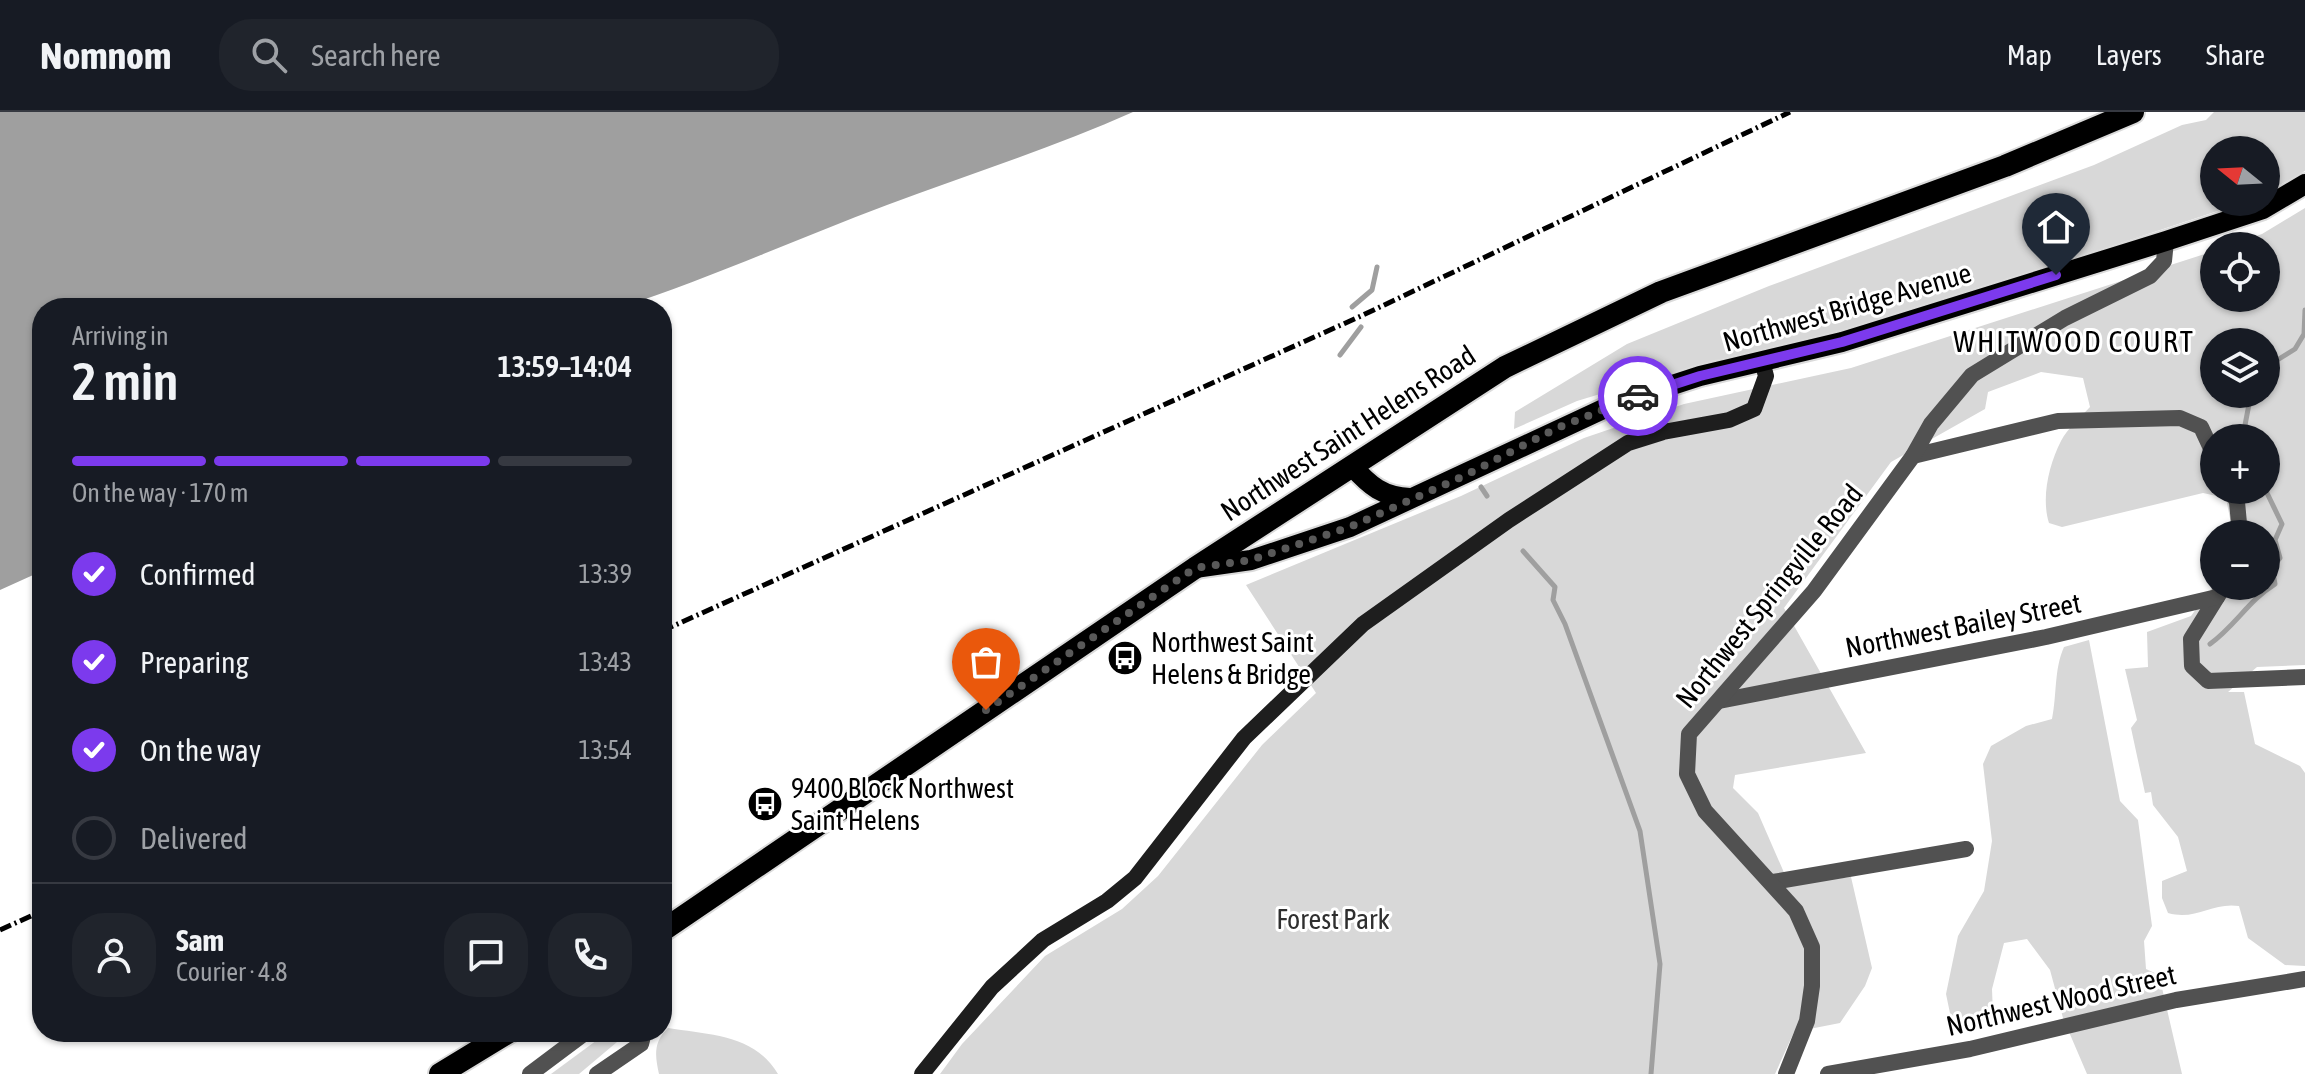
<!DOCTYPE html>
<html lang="en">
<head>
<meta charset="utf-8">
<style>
	:root { --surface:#171b24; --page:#20242c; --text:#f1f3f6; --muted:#9ea1a6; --line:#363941; --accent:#7c3aed }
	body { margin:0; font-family:"Asap Condensed",sans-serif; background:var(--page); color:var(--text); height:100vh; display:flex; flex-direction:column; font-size:30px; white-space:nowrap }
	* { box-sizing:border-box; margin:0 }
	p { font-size:26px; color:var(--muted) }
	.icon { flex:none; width:44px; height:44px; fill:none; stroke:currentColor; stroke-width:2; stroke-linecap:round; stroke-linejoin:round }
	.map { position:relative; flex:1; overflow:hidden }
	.sheet { position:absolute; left:32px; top:186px; width:640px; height:744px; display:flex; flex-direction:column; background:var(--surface); border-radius:32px; box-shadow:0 2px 6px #0004 }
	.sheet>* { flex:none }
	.needle { width:52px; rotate:288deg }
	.tools { position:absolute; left:2200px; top:24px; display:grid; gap:16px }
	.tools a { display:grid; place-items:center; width:80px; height:80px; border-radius:50%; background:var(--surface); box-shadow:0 2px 6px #0004; font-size:40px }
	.pin { position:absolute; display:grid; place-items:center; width:68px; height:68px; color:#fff; margin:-82px -34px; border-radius:50% 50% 50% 0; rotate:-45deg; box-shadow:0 0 8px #0007 }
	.pin .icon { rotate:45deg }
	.courier { position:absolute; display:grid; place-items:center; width:80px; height:80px; margin:-40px; border:6px solid #7c3aed; border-radius:50%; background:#fff; color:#222; box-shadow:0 2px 10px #0007 }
	.headline em { font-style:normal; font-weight:600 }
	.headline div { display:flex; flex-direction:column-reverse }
	.headline { display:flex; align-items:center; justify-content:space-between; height:136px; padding:0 40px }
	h1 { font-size:52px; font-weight:600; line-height:60px }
	.bar { display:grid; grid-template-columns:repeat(4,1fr); gap:12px 8px; align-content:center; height:96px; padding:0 40px }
	.bar i { height:10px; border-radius:6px; background:var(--line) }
	.bar .current { background:var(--accent) }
	.bar p { grid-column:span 4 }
	.line { display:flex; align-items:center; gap:20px; padding:0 40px; border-top:2px solid var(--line) }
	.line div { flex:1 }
	.round { display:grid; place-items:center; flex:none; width:84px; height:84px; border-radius:32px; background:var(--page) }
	ol { padding:0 40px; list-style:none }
	li { display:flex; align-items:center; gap:24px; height:88px }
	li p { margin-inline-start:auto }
	li .icon { padding:8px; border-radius:50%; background:var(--accent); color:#fff; stroke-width:4 }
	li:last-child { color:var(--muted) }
	li i { width:44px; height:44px; border:4px solid var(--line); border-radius:50% }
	header { display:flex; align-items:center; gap:48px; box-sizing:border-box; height:112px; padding:0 40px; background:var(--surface); border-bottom:2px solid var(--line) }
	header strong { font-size:38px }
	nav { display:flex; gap:44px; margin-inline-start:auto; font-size:28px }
	.search { width:560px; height:72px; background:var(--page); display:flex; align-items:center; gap:20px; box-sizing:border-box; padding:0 28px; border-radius:32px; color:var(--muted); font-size:30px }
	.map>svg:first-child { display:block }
	.green { fill:#d8d8d8; fill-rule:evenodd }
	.water { fill:#9f9f9f }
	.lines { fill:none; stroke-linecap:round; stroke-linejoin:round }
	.stream { stroke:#9f9f9f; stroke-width:5 }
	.primary-casing { stroke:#dbdbdb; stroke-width:24 }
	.trunk-casing { stroke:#dbdbdb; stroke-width:26 }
	.minor { stroke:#515151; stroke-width:16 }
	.secondary { stroke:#1e1e1e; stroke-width:16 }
	.primary { stroke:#000; stroke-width:20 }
	.trunk { stroke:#000; stroke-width:22 }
	.rail { stroke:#000; stroke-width:5; stroke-dasharray:12 4 2 4; stroke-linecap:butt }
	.done { stroke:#595959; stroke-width:8; stroke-dasharray:0 14.4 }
	.route { stroke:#7c3aed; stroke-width:10 }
	.labels { text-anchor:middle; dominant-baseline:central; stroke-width:6; stroke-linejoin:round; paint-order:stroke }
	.street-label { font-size:28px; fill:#000; stroke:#fff }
	.poi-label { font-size:28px; fill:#000; stroke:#fff; text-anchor:start }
	.park-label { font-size:28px; fill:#2f2f2f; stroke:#fff }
	.neighbourhood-label { font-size:30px; letter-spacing:2px; fill:#000; stroke:#fff }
</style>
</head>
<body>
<header>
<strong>Nomnom</strong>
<div class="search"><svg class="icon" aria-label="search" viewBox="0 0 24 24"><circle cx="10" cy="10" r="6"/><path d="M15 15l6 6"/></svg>Search here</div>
<nav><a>Map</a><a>Layers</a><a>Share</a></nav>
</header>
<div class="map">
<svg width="2305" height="962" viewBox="0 0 2305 962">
	<rect width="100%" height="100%" fill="#fff"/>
	<!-- green -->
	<g class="green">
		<path d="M 2214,0 L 2305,0 L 2305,59 L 2266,81 L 2266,38 L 2214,38 L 2214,90 L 2245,90 L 1842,223 L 1653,266 L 1577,289 L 1514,317 L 1515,300 L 1627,232 L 1769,174 L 2094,53 L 2182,13 L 2206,8 Z"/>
		<path d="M 2305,96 L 2305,553 L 2257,555 L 2228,580 L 2244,580 L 2255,632 L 2300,654 L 2305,661 L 2305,854 L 2285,853 L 2248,826 L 2239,794 C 2212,790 2196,809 2168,801 L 2162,786 L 2162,769 L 2187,759 L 2178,725 L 2153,693 L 2151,680 L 2145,681 L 2131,616 L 2137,608 L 2125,557 L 2148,555 L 2147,520 L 2191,504 L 2214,473 L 2266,474 L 2266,422 L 2233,422 L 2226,386 L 2203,381 L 2062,415 L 2049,411 C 2041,386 2049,352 2061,329 C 2067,317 2081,305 2090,295 L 2083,266 L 2041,260 L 1988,280 L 1985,297 L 1891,350 L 1784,496 L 1866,641 L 1735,663 L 1733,676 L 1758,701 L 1789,772 L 1851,765 L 1872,856 L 1865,874 L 1840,911 L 1794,920 L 1775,962 L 940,962 L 962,932 L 1045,844 L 1122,797 L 1158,764 L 1262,633 L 1316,581 L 1246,473 L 1461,384 L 1584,326 L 1684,292 L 1851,256 L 2214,139 L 2214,186 L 2266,186 L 2266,134 L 2227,134 L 2262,122 ZM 2214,230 L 2266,230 L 2266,282 L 2214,282 ZM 2214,326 L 2266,326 L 2266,378 L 2214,378 Z"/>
		<path d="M 2089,528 L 2120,689 L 2138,708 L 2152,814 L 2144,829 L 2146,857 L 2159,863 L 2182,962 L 2087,962 L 2063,906 L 2050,858 L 2027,827 L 2004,831 L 1992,877 L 1993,903 L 1989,909 L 1963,913 L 1951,906 L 1946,882 L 1958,824 L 1984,779 L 1992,729 L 1983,652 L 1991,634 L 2026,614 L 2052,607 C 2057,583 2054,557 2064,535 Z"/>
		<path d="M 668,916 C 710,923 754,922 778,962 L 659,962 C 655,944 653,930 668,916 Z"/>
		<path d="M 608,920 L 616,920 L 617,930 L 579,962 L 551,962 Z"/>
	</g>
	<!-- water -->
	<path class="water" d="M 0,0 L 1133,0 C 1053,36 969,62 887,93 C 797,127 710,166 619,196 L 42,196 L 42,459 L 0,478 Z"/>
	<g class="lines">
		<!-- stream -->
		<g class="stream">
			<path d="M 1352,195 L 1372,178 L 1377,155"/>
			<path d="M 1340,243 L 1361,215"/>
			<path d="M 2266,255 L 2295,237 L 2304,222 L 2305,198"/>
			<path d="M 2251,326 L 2245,313 L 2251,282"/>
			<path d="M 1481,375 L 1487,384"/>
			<path d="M 1523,439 L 1555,475 L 1553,488 L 1565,512 L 1640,719 L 1660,852 L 1651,962"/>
			<path d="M 2210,532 C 2235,514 2249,488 2275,472 L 2272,456 L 2280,446 L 2275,428 L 2282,412 L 2267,381 L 2266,367"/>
		</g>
		<defs>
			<g id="primary">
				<path d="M 1352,354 C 1370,374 1383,385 1410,386"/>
				<path d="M 1195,456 L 1251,448 L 1350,415 L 1614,292 L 1700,264 L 1842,230 L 2166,129 L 2263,97 L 2305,72"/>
			</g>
			<g id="trunk">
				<path d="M 662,819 L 1195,456 L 1505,255 L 1661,180 L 2005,54 L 2133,0"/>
				<path d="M 440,962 L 509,920"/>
			</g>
		</defs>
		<!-- primary casing -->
		<use href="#primary" class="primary-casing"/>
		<!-- trunk casing -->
		<use href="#trunk" class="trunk-casing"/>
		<!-- minor -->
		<g class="minor">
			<path d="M 1913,344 L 2058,309 L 2180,306 L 2201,315 L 2214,343"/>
			<path d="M 2231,378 L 2237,390 L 2240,422"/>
			<path d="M 2224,474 L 2191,527 L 2192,554 L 2208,569 L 2305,565"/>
			<path d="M 1719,589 L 2046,525 L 2217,485"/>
			<path d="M 1773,770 L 1966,737"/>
			<path d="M 530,962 L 586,920"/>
			<path d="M 597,962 L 641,932 L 644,920"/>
			<path d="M 1786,962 L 1807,909 L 1812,874 L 1812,835 L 1796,799 L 1705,699 L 1687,662 L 1689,622 L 1814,479 L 1913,344 L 1931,312 L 1972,263 L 2065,206 L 2150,164 L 2164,149 L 2166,129"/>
			<path d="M 1828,962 L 1970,937 L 2176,888 L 2305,867"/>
		</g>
		<!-- secondary -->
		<path class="secondary" d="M 922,962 L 992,875 L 1043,828 L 1107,789 L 1135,766 L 1244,626 L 1363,512 L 1509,408 L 1628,331 L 1663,320 L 1729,308 L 1754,297 L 1766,264 L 1762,249"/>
		<!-- primary -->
		<use href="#primary" class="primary"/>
		<!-- trunk -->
		<use href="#trunk" class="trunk"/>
		<!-- rail -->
		<g class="rail">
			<path d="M 662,519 L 1361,204 L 1790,0"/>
			<path d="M 0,818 L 42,799"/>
		</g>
	</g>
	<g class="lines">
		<!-- done -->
		<path class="done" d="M 986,598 L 1195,456 L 1251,448 L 1350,415 L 1466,363 L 1557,316 L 1638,284"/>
		<!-- route -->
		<path class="route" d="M 1638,284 L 1700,264 L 1842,230 L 2056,163"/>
	</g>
	<!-- icons -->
	<defs>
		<symbol id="bus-disc" viewBox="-11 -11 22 22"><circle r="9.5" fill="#000" stroke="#fff"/><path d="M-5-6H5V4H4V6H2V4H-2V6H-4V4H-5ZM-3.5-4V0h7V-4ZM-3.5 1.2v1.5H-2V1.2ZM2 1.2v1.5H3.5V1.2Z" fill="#fff"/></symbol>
	</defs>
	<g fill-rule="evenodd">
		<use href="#bus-disc" x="1105" y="526" width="40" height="40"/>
		<use href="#bus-disc" x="745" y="672" width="40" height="40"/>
	</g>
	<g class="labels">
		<!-- street labels -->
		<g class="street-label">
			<text transform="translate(1847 195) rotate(-16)">Northwest Bridge Avenue</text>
			<text transform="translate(1348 321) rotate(-33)">Northwest Saint Helens Road</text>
			<text transform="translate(1769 484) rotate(-51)">Northwest Springville Road</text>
			<text transform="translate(1963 513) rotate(-11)">Northwest Bailey Street</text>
			<text transform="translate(2061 888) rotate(-13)">Northwest Wood Street</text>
		</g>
		<!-- poi labels -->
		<g class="poi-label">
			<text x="1151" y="530">Northwest Saint<tspan x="1151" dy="32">Helens &amp; Bridge</tspan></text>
			<text x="791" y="676">9400 Block Northwest<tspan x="791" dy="32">Saint Helens</tspan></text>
		</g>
		<!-- park labels -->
		<g class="park-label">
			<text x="1333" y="807">Forest Park</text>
		</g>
		<!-- neighbourhood labels -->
		<g class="neighbourhood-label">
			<text x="2074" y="229">WHITWOOD COURT</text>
		</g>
	</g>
</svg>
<div class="tools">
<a><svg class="needle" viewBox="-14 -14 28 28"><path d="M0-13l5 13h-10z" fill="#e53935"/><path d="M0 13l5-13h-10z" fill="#9ea1a6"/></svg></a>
<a><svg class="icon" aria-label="locate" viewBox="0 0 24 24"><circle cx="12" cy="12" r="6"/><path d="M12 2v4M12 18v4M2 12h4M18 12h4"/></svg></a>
<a><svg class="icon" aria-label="layers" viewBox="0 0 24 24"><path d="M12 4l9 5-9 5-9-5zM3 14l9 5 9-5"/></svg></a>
<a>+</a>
<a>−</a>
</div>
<div class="pin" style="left:986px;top:598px;background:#ea580c"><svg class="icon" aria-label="bag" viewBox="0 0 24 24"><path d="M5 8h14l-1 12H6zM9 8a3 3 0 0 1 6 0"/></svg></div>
<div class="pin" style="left:2056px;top:163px;background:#1f2937"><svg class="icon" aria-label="home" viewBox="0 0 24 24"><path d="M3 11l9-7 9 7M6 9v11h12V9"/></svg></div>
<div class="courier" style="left:1638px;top:284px"><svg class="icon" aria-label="car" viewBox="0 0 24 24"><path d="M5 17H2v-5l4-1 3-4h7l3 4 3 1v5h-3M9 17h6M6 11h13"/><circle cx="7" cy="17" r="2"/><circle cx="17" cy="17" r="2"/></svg></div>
<section class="sheet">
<div class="headline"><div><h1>2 min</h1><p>Arriving in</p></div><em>13:59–14:04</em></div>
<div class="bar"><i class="current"></i><i class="current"></i><i class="current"></i><i></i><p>On the way · 170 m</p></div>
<ol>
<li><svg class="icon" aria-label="check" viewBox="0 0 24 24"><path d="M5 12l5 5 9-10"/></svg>Confirmed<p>13:39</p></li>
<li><svg class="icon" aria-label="check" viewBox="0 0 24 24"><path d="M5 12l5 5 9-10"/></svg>Preparing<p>13:43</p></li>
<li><svg class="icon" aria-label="check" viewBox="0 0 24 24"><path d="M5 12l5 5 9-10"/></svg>On the way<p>13:54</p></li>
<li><i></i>Delivered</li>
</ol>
<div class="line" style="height:144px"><a class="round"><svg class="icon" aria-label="person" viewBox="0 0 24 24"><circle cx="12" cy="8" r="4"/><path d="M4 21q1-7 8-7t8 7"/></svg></a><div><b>Sam</b><p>Courier · 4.8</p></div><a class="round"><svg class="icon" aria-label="chat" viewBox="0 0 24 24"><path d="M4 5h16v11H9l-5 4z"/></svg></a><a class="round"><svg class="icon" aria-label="phone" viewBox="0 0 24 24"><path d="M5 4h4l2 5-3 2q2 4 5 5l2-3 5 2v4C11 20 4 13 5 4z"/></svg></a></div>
</section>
</div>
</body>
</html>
